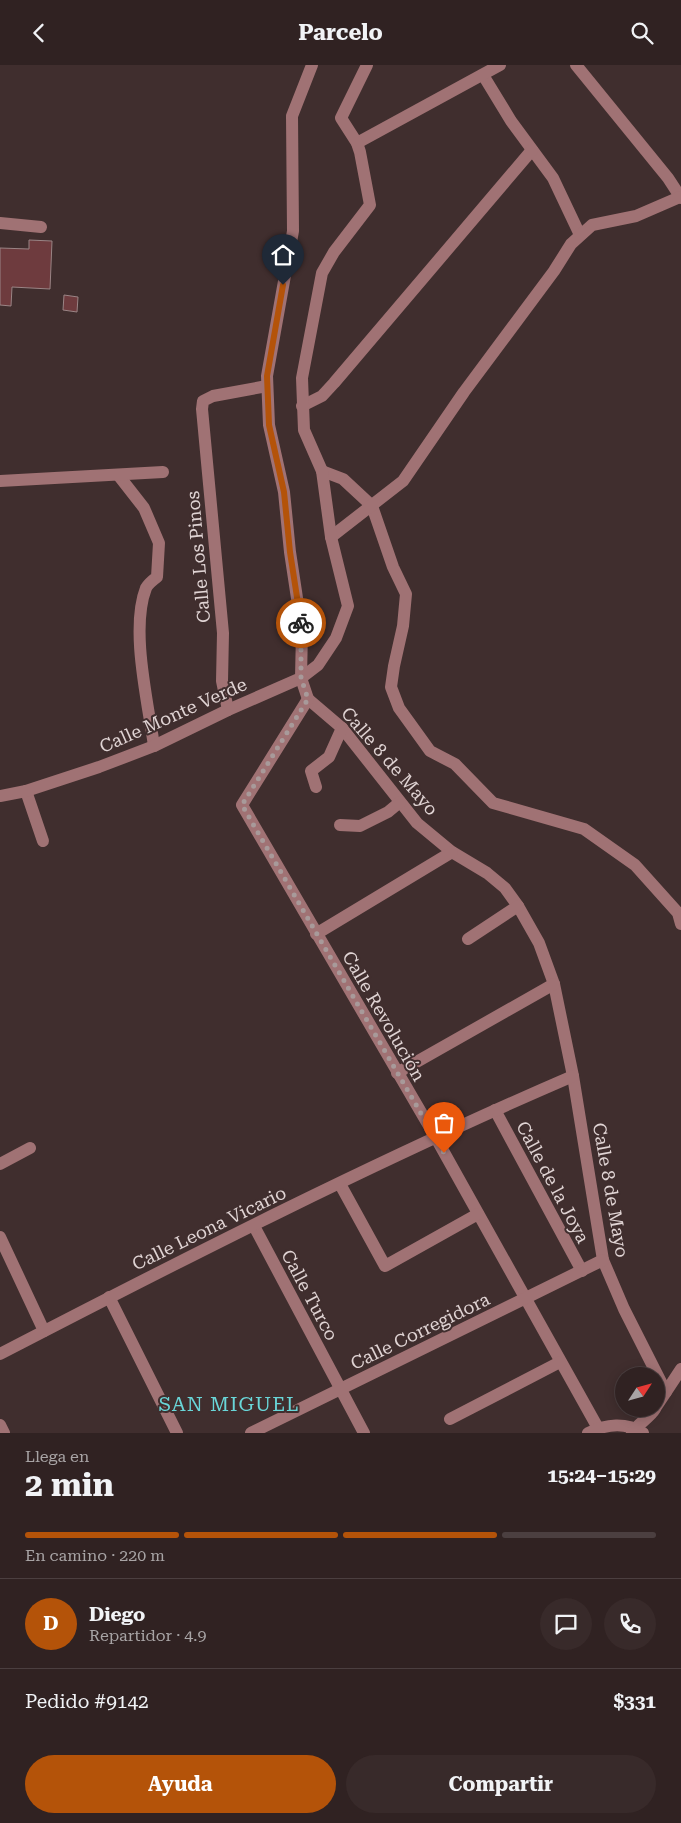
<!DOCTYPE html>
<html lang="es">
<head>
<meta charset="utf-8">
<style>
	:root { --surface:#302222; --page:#382a2a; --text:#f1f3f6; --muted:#a8a4a5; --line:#4b3f40; --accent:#b45309 }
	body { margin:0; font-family:"Roboto Serif",serif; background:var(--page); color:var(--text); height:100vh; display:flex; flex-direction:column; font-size:19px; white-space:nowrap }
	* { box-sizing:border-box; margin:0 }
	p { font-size:16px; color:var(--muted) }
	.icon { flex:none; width:28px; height:28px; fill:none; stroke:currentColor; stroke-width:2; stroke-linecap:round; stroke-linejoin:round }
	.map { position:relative; height:1368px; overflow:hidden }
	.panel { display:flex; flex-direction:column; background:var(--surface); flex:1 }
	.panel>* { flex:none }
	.needle { width:32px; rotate:54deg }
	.fabs { position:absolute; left:615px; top:1302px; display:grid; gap:10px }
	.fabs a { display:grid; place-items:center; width:50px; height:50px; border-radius:50%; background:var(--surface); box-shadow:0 2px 12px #0003,0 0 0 1px var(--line); font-size:25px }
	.pin { position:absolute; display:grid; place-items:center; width:42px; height:42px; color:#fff; margin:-51px -21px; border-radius:50% 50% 50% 0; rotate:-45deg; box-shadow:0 0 5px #0007 }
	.pin .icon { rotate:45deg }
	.courier { position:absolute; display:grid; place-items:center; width:50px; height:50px; margin:-25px; border:4px solid #b45309; border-radius:50%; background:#fff; color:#222; box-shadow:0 1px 6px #0007 }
	.head em { font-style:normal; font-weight:700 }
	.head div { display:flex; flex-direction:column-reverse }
	.head { display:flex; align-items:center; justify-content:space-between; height:85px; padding:0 25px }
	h1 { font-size:32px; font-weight:700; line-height:38px }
	.bar { display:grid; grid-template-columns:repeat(4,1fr); gap:8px 5px; align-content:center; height:60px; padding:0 25px }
	.bar i { height:6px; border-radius:4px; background:var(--line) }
	.bar .active { background:var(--accent) }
	.bar p { grid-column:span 4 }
	.line { display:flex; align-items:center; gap:12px; padding:0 25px; border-top:1px solid var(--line) }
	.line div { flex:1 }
	.round { display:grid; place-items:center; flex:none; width:52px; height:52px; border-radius:26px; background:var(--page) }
	.cta { display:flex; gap:10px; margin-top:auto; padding:10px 25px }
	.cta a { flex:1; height:58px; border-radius:30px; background:var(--accent); color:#fff; font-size:20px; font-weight:700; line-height:58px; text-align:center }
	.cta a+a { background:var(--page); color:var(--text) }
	header { display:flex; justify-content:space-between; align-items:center; height:65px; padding:0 25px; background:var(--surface); font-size:22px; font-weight:700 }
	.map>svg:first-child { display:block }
	.building { fill:#6e3b3e; stroke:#9a8485 }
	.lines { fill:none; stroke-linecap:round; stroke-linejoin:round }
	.minor { stroke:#a07274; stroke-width:12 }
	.done { stroke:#a89a9a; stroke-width:5; stroke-dasharray:0 9 }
	.route { stroke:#b45309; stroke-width:6 }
	.labels { text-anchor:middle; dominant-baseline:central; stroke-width:4; stroke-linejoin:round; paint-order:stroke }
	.street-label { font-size:18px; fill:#e0d4d4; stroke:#402e2e }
	.quarter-label { font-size:20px; letter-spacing:1px; fill:#69d6d8; stroke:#402e2e }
</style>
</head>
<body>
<header><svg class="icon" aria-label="back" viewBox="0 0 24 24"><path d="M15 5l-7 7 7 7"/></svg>Parcelo<svg class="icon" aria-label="search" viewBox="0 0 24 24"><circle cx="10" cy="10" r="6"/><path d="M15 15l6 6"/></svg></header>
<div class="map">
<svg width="681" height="1368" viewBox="0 0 681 1368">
	<rect width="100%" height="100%" fill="#402e2e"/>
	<!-- building -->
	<g class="building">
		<path d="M 29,175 L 52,176 L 50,224 L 12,222 L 11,241 L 0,240 L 0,183 L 29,184 Z"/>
		<path d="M 64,230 L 78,232 L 77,247 L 63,245 Z"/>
	</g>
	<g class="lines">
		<!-- minor -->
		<g class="minor">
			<path d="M 576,0 L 668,113 L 681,133"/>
			<path d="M 483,10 L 511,56 L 553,113 L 580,170"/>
			<path d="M 357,78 L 500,0"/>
			<path d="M 0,158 L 41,162"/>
			<path d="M 302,341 L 322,331 L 334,318 L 532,85"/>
			<path d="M 322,406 L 343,414 L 372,441 L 393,502 L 406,529 L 403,561 L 394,601 L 391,622 L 399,643 L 430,686 L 455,699 L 493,738 L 584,764 L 635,800 L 678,848 L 681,859"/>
			<path d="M 119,411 L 144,443 L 159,478 L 157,512 C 153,515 148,519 146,523 C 130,564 148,637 154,681"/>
			<path d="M 0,416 L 163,407"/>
			<path d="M 331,472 L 403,416 L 464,327 L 554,206 L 571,179 L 592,160 L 636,151 L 680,132"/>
			<path d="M 308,634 L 242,740 L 436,1073 L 598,1363"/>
			<path d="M 308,634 L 342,663 L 417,758 L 452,787 L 487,808 L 505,823 L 518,841 L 539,878 L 554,919 L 573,1011 L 603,1195 L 624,1244 L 666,1327"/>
			<path d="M 308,634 L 301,613 L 302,566 L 290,487 L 284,427 L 269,360 L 267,311 L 293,166 L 292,51 L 312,0"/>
			<path d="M 228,645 L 222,616 L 223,568 L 202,344 L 203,336 L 213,331 L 267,321"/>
			<path d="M 316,722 L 311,706 L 329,692 L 342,663"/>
			<path d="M 26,726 L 43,776"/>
			<path d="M 0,731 L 26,726 L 99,702 L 154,681 L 228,645 L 301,613 L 318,600 L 336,573 L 348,541 L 331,472 L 322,406 L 304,365 L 302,313 L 322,208 L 334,187 L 370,140 L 360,87 L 357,78 L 341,53 L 367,0"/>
			<path d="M 340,760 L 360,761 L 388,747 L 400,737"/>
			<path d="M 316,869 L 452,787"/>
			<path d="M 468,874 L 518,841"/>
			<path d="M 397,1008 L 554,919"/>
			<path d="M 495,1045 L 582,1206"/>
			<path d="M 0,1099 L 30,1083"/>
			<path d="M 340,1119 L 385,1201 L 478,1149"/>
			<path d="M 254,1161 L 364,1368"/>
			<path d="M 0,1172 L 44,1266"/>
			<path d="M 109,1232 L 177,1368"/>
			<path d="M 0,1289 C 189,1191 378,1095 573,1011"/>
			<path d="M 656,1342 L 681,1304"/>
			<path d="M 450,1354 L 560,1297"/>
			<path d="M 0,1360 L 4,1368"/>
			<path d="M 251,1368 L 603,1195"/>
			<path d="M 588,1368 C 606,1359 626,1357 643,1368"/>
			<path d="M 632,1368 C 638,1358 649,1354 655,1344"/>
		</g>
	</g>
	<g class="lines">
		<!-- done -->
		<path class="done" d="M 301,558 L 301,613 L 308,634 L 242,740 L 444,1088"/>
		<!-- route -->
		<path class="route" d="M 283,220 L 267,311 L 269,360 L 284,427 L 290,487 L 301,558"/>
	</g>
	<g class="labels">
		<!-- street labels -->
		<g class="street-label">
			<text transform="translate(198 492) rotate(-95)">Calle Los Pinos</text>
			<text transform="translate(173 650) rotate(-24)">Calle Monte Verde</text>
			<text transform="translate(390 696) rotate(49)">Calle 8 de Mayo</text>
			<text transform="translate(384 951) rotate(60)">Calle Revolución</text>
			<text transform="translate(553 1117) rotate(62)">Calle de la Joya</text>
			<text transform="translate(611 1125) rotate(80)">Calle 8 de Mayo</text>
			<text transform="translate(209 1163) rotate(-26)">Calle Leona Vicario</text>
			<text transform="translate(310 1230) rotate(62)">Calle Turco</text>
			<text transform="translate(420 1266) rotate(-26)">Calle Corregidora</text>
		</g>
		<!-- quarter labels -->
		<g class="quarter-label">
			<text x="229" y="1339">SAN MIGUEL</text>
		</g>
	</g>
</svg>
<div class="fabs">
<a><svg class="needle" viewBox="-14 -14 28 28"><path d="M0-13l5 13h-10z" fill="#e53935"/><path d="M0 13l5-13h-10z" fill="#a8a4a5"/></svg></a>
</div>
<div class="pin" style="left:444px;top:1088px;background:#ea580c"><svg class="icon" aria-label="bag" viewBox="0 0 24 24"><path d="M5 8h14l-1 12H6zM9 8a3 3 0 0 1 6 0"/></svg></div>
<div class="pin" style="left:283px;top:220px;background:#1f2937"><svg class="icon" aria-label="home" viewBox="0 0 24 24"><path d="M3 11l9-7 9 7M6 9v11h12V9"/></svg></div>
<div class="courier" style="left:301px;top:558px"><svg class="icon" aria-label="bike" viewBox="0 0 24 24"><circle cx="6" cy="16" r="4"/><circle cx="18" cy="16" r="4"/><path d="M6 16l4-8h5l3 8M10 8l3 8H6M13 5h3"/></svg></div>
</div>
<section class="panel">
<div class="head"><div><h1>2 min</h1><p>Llega en</p></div><em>15:24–15:29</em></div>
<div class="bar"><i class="active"></i><i class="active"></i><i class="active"></i><i></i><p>En camino · 220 m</p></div>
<div class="line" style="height:90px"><b class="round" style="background:var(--accent);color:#fff">D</b><div><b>Diego</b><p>Repartidor · 4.9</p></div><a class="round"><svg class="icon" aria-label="chat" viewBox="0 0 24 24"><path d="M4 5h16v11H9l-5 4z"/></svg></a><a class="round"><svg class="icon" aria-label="phone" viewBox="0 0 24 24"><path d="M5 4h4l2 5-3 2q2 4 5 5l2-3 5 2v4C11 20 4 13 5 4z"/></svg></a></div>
<div class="line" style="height:65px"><div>Pedido #9142</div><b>$331</b></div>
<div class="cta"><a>Ayuda</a><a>Compartir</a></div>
</section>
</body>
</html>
